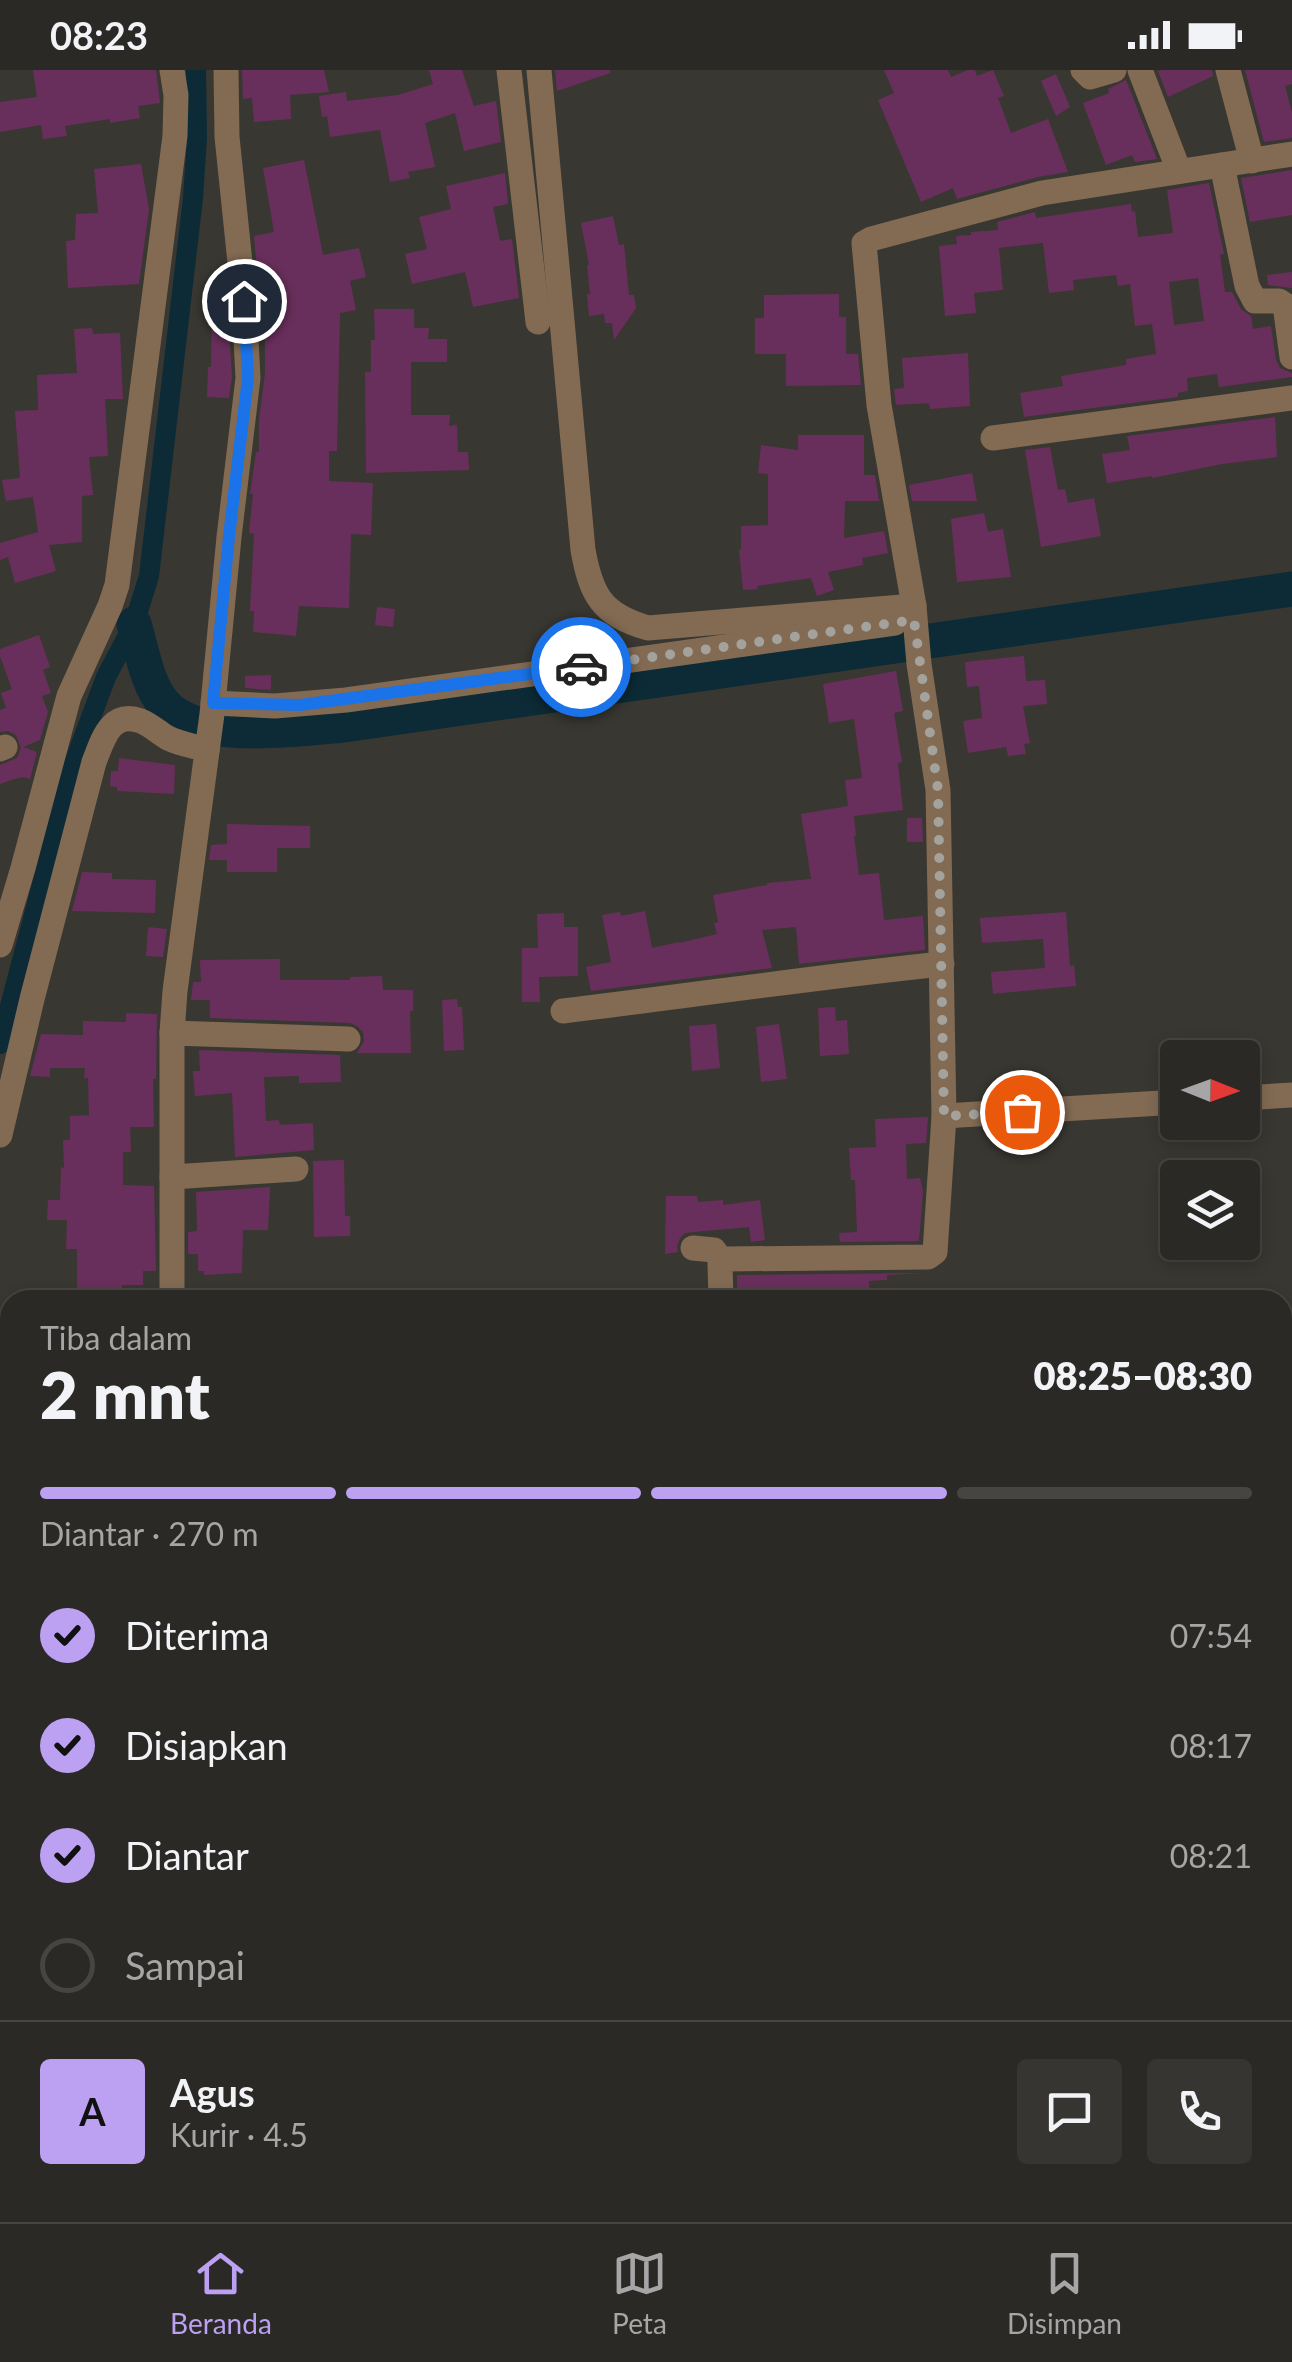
<!DOCTYPE html>
<html lang="id">
<head>
<meta charset="utf-8">
<style>
	:root { --surface:#2b2925; --page:#373532; --text:#f1f3f6; --muted:#a6a6a7; --line:#474542; --accent:#bca0f2 }
	body { margin:0; font-family:Lato,sans-serif; background:var(--page); color:var(--text); height:100vh; display:flex; flex-direction:column; font-size:38px; white-space:nowrap }
	* { box-sizing:border-box; margin:0 }
	p { font-size:32px; color:var(--muted) }
	.icon { flex:none; width:55px; height:55px; fill:none; stroke:currentColor; stroke-width:2; stroke-linecap:round; stroke-linejoin:round }
	.map { position:relative; flex:1; overflow:hidden }
	.sheet { position:absolute; left:0px; top:1220px; width:1292px; height:932px; display:flex; flex-direction:column; background:var(--surface); border-radius:30px 30px 0 0; box-shadow:0 5px 15px #0003,0 0 0 2px var(--line) }
	.sheet>* { flex:none }
	.needle { width:65px; rotate:91deg }
	.fabs { position:absolute; left:1160px; top:970px; display:grid; gap:20px }
	.fabs a { display:grid; place-items:center; width:100px; height:100px; border-radius:10px; background:var(--surface); box-shadow:0 5px 15px #0003,0 0 0 2px var(--line); font-size:50px }
	.pin { position:absolute; display:grid; place-items:center; width:85px; height:85px; color:#fff; margin:-42px; border:5px solid #fff; border-radius:50%; box-shadow:0 2px 10px #0007 }
	.courier { position:absolute; display:grid; place-items:center; width:100px; height:100px; margin:-50px; border:8px solid #1a73e8; border-radius:50%; background:#fff; color:#222; box-shadow:0 2px 12px #0007 }
	.summary em { font-style:normal; font-weight:800 }
	.summary div { display:flex; flex-direction:column-reverse }
	.summary { display:flex; align-items:center; justify-content:space-between; height:170px; padding:0 40px }
	h1 { font-size:65px; font-weight:800; line-height:75px }
	.bar { display:grid; grid-template-columns:repeat(4,1fr); gap:15px 10px; align-content:center; height:120px; padding:0 40px }
	.bar i { height:12px; border-radius:8px; background:var(--line) }
	.bar .active { background:var(--accent) }
	.bar p { grid-column:span 4 }
	.line { display:flex; align-items:center; gap:25px; padding:0 40px; border-top:2px solid var(--line) }
	.line div { flex:1 }
	.round { display:grid; place-items:center; flex:none; width:105px; height:105px; border-radius:10px; background:var(--page) }
	ol { padding:0 40px; list-style:none }
	li { display:flex; align-items:center; gap:30px; height:110px }
	li p { margin-inline-start:auto }
	li .icon { padding:10px; border-radius:50%; background:var(--accent); color:#111; stroke-width:4 }
	li:last-child { color:var(--muted) }
	li i { width:55px; height:55px; border:5px solid var(--line); border-radius:50% }
	.status { display:flex; justify-content:space-between; align-items:center; height:70px; padding:0 50px; background:var(--surface); direction:ltr }
	.status svg { height:28px; fill:currentColor }
	.menu { display:flex; justify-content:space-around; align-items:center; height:140px; border-top:2px solid var(--line); background:var(--surface); font-size:28px; color:var(--muted) }
	.menu a { display:grid; justify-items:center; gap:5px }
	.menu .active { color:var(--accent) }
	.map>svg:first-child { display:block }
	.lines { fill:none; stroke-linecap:round; stroke-linejoin:round }
	.canal { stroke:#0c2b36; stroke-width:20 }
	.river { stroke:#0c2b36; stroke-width:35 }
	.building { fill:#692f5c; fill-rule:evenodd }
	.minor { stroke:#826a53; stroke-width:25 }
	.done { stroke:#a3a29d; stroke-width:10; stroke-dasharray:0 18 }
	.route { stroke:#1a73e8; stroke-width:12 }
</style>
</head>
<body>
<div class="status"><b>08:23</b><svg viewBox="0 0 49 12"><path d="M0 12V9h3v3zM5 12V6h3v6zM10 12V3h3v9zM15 12V0h3v12zM26 1h20v11H26zM47 4h2v5h-2z"/></svg></div>
<div class="map">
<svg width="1292" height="2152" viewBox="0 0 1292 2152">
	<rect width="100%" height="100%" fill="#393731"/>
	<g class="lines">
		<!-- canal -->
		<g class="canal">
			<path d="M 0,974 L 74,693 L 106,607 L 134,554 L 149,506 L 193,128 L 197,67 L 196,0"/>
			<path d="M 0,1787 L 10,1835"/>
			<path d="M 73,2142 L 75,2152"/>
		</g>
		<!-- river -->
		<path class="river" d="M 134,554 C 142,579 146,613 164,634 C 199,674 296,659 344,655 L 1292,519"/>
	</g>
	<!-- building -->
	<g class="building">
		<path d="M 33,0 L 156,0 L 160,33 L 138,36 L 140,48 L 110,53 L 110,49 L 65,56 L 67,66 L 43,69 L 41,55 L 0,62 L 0,32 L 37,27 Z"/>
		<path d="M 242,0 L 324,0 L 329,22 L 290,25 L 291,49 L 254,52 L 252,28 L 243,29 Z"/>
		<path d="M 429,0 L 462,0 L 474,36 L 496,31 L 501,72 L 464,81 L 455,43 L 425,53 L 435,97 L 408,102 L 410,108 L 390,112 L 380,60 L 330,67 L 327,46 L 322,47 L 319,26 L 346,22 L 347,31 L 398,25 L 433,14 Z"/>
		<path d="M 555,0 L 610,0 L 610,3 L 557,21 Z"/>
		<path d="M 884,0 L 948,0 L 951,7 L 968,0 L 975,0 L 977,6 L 993,0 L 1004,26 L 998,28 L 1011,63 L 1048,49 L 1068,102 L 1038,107 L 957,129 L 953,118 L 921,132 L 878,30 L 894,23 Z"/>
		<path d="M 1161,0 L 1212,0 L 1213,6 L 1168,27 L 1158,1 Z"/>
		<path d="M 1245,0 L 1292,0 L 1292,14 L 1285,16 L 1292,43 L 1292,68 L 1264,72 Z"/>
		<path d="M 1056,4 L 1070,37 L 1056,46 L 1041,11 Z"/>
		<path d="M 1126,10 L 1157,89 L 1135,92 L 1132,85 L 1106,95 L 1083,33 L 1109,23 L 1108,19 Z"/>
		<path d="M 304,90 L 323,185 L 359,178 L 366,207 L 350,211 L 356,240 L 340,243 L 337,381 L 329,381 L 329,411 L 373,413 L 371,465 L 351,464 L 349,538 L 299,536 L 296,566 L 253,562 L 254,541 L 250,541 L 254,464 L 249,463 L 253,424 L 250,424 L 256,382 L 259,382 L 259,350 L 265,303 L 265,262 L 262,262 L 254,166 L 274,162 L 263,98 Z"/>
		<path d="M 141,94 L 149,139 L 139,214 L 68,218 L 66,171 L 75,170 L 76,144 L 97,143 L 98,141 L 94,99 Z"/>
		<path d="M 1292,100 L 1292,145 L 1250,152 L 1241,108 Z"/>
		<path d="M 505,103 L 508,134 L 493,137 L 500,171 L 512,169 L 519,228 L 473,237 L 465,202 L 412,214 L 405,184 L 427,179 L 419,147 L 451,139 L 446,116 Z"/>
		<path d="M 1209,113 L 1224,184 L 1220,184 L 1225,222 L 1232,222 L 1241,239 L 1251,246 L 1253,259 L 1271,256 L 1276,290 L 1280,298 L 1292,303 L 1292,307 L 1219,317 L 1217,304 L 1187,308 L 1188,321 L 1178,323 L 1178,327 L 1024,347 L 1020,323 L 1063,316 L 1061,306 L 1126,295 L 1126,289 L 1156,284 L 1152,254 L 1135,256 L 1130,214 L 1118,216 L 1116,205 L 1073,210 L 1074,220 L 1049,223 L 1043,173 L 999,178 L 1003,220 L 974,223 L 976,243 L 945,246 L 939,176 L 957,174 L 956,166 L 971,165 L 971,162 L 998,160 L 997,152 L 1035,142 L 1036,148 L 1131,134 L 1132,142 L 1135,141 L 1138,167 L 1173,163 L 1167,120 ZM 1198,208 L 1204,251 L 1174,255 L 1169,212 Z"/>
		<path d="M 613,146 L 619,175 L 624,174 L 629,225 L 634,225 L 636,238 L 614,270 L 612,253 L 605,253 L 604,244 L 589,246 L 587,224 L 590,224 L 587,195 L 589,195 L 581,153 Z"/>
		<path d="M 1292,202 L 1292,218 L 1268,215 L 1267,205 Z"/>
		<path d="M 839,224 L 839,247 L 846,247 L 846,284 L 858,284 L 861,315 L 786,316 L 786,284 L 755,284 L 755,248 L 764,248 L 764,225 Z"/>
		<path d="M 212,228 L 227,228 L 232,307 L 229,328 L 207,327 L 208,297 L 211,297 Z"/>
		<path d="M 374,239 L 414,239 L 414,258 L 429,258 L 428,269 L 447,269 L 447,292 L 411,292 L 411,345 L 450,345 L 449,356 L 457,355 L 458,382 L 468,382 L 469,400 L 366,403 L 365,302 L 371,302 L 371,270 L 375,270 Z"/>
		<path d="M 92,258 L 93,264 L 120,263 L 123,329 L 105,329 L 108,386 L 89,387 L 93,425 L 82,426 L 82,472 L 49,475 L 56,501 L 15,513 L 8,487 L 0,490 L 0,473 L 38,462 L 33,427 L 6,431 L 2,410 L 20,408 L 15,341 L 38,340 L 37,305 L 77,303 L 74,259 Z"/>
		<path d="M 968,283 L 970,336 L 930,339 L 929,333 L 896,335 L 894,319 L 904,318 L 902,288 Z"/>
		<path d="M 1275,347 L 1277,387 L 1222,394 L 1152,408 L 1152,406 L 1107,413 L 1102,384 L 1130,380 L 1127,366 Z"/>
		<path d="M 798,365 L 864,365 L 864,405 L 875,405 L 879,431 L 845,431 L 844,468 L 884,461 L 888,483 L 862,488 L 863,495 L 828,502 L 834,520 L 817,526 L 811,508 L 757,516 L 758,519 L 743,520 L 739,480 L 741,480 L 741,456 L 768,455 L 768,404 L 758,403 L 761,375 L 798,380 Z"/>
		<path d="M 1050,377 L 1058,420 L 1065,419 L 1068,433 L 1094,428 L 1101,466 L 1041,477 L 1025,380 Z"/>
		<path d="M 972,403 L 977,431 L 912,431 L 909,415 Z"/>
		<path d="M 984,443 L 988,462 L 1003,459 L 1011,507 L 957,512 L 951,449 Z"/>
		<path d="M 377,537 L 395,539 L 393,557 L 375,555 Z"/>
		<path d="M 39,565 L 50,597 L 43,600 L 51,623 L 42,626 L 48,642 L 40,670 L 23,677 L 37,682 L 30,709 L 24,707 L 14,709 L 0,714 L 0,695 L 17,688 L 21,678 L 16,665 L 8,661 L 0,662 L 0,640 L 6,638 L 1,623 L 12,619 L 0,586 L 0,579 Z"/>
		<path d="M 1024,586 L 1026,611 L 1045,610 L 1047,634 L 1023,636 L 1030,673 L 1024,674 L 1026,684 L 1008,686 L 1006,677 L 968,683 L 963,651 L 982,648 L 979,616 L 967,617 L 965,592 Z"/>
		<path d="M 896,601 L 903,641 L 894,643 L 902,692 L 898,693 L 903,740 L 854,746 L 856,766 L 854,766 L 859,805 L 879,803 L 884,850 L 923,846 L 925,880 L 799,894 L 796,857 L 762,860 L 772,898 L 591,921 L 586,897 L 611,892 L 602,845 L 620,842 L 621,846 L 645,841 L 652,878 L 679,872 L 679,873 L 717,864 L 714,853 L 718,852 L 713,825 L 767,815 L 767,813 L 811,809 L 801,744 L 848,736 L 845,710 L 862,708 L 854,649 L 829,653 L 823,614 Z"/>
		<path d="M 271,605 L 271,620 L 245,618 L 245,606 Z"/>
		<path d="M 119,688 L 175,695 L 174,724 L 117,721 L 117,717 L 110,716 L 111,701 L 118,701 Z"/>
		<path d="M 907,748 L 922,748 L 923,772 L 907,772 Z"/>
		<path d="M 227,754 L 310,756 L 310,778 L 277,778 L 277,802 L 227,802 L 227,790 L 209,790 L 211,775 L 227,774 Z"/>
		<path d="M 82,802 L 112,803 L 112,809 L 156,810 L 155,843 L 72,841 Z"/>
		<path d="M 1066,842 L 1070,896 L 1074,895 L 1076,916 L 993,924 L 991,902 L 1045,898 L 1043,869 L 982,873 L 980,848 Z"/>
		<path d="M 564,843 L 564,857 L 578,857 L 578,906 L 539,907 L 540,932 L 522,932 L 522,878 L 538,878 L 537,844 Z"/>
		<path d="M 148,857 L 167,859 L 163,887 L 146,886 Z"/>
		<path d="M 280,889 L 280,910 L 350,910 L 350,907 L 382,906 L 383,920 L 413,920 L 413,941 L 410,941 L 411,983 L 357,983 L 364,971 L 363,962 L 357,956 L 350,953 L 210,948 L 210,930 L 191,930 L 193,912 L 201,912 L 200,890 Z"/>
		<path d="M 457,929 L 458,937 L 462,937 L 464,980 L 444,981 L 442,930 Z"/>
		<path d="M 835,937 L 836,951 L 847,950 L 849,984 L 820,986 L 818,938 Z"/>
		<path d="M 126,943 L 157,944 L 156,1009 L 153,1009 L 154,1057 L 130,1057 L 131,1082 L 123,1082 L 123,1115 L 154,1116 L 156,1201 L 143,1201 L 143,1215 L 122,1215 L 123,1230 L 87,1230 L 87,1226 L 77,1226 L 77,1179 L 66,1179 L 67,1150 L 47,1150 L 48,1130 L 60,1130 L 61,1097 L 64,1098 L 63,1070 L 70,1070 L 70,1046 L 89,1045 L 88,1008 L 84,1008 L 85,998 L 50,998 L 50,1007 L 30,1006 L 41,964 L 83,965 L 83,951 L 126,952 Z"/>
		<path d="M 716,954 L 720,998 L 692,1001 L 689,956 Z"/>
		<path d="M 779,954 L 787,1009 L 761,1012 L 756,957 Z"/>
		<path d="M 199,980 L 340,985 L 341,1012 L 299,1013 L 299,1006 L 264,1007 L 266,1051 L 279,1050 L 280,1055 L 313,1053 L 314,1080 L 235,1087 L 232,1023 L 195,1026 L 193,1001 L 200,1001 Z"/>
		<path d="M 928,1047 L 926,1073 L 906,1074 L 907,1109 L 920,1108 L 923,1121 L 919,1171 L 840,1172 L 839,1163 L 857,1162 L 855,1110 L 851,1110 L 849,1078 L 876,1077 L 875,1049 Z"/>
		<path d="M 344,1090 L 345,1146 L 350,1146 L 350,1166 L 314,1167 L 313,1091 Z"/>
		<path d="M 270,1117 L 268,1160 L 243,1160 L 242,1203 L 204,1205 L 204,1201 L 198,1201 L 198,1184 L 188,1184 L 188,1162 L 197,1161 L 196,1122 Z"/>
		<path d="M 666,1126 L 697,1126 L 698,1132 L 723,1130 L 723,1135 L 760,1130 L 765,1170 L 751,1172 L 749,1157 L 694,1162 L 685,1163 L 680,1168 L 677,1176 L 678,1182 L 665,1184 Z"/>
		<path d="M 925,1203 L 887,1205 L 887,1210 L 869,1211 L 870,1230 L 737,1230 L 737,1205 Z"/>
	</g>
	<g class="lines">
		<!-- minor -->
		<g class="minor">
			<path d="M 509,0 L 538,252"/>
			<path d="M 539,0 L 583,480 C 591,525 602,545 648,558 L 914,536"/>
			<path d="M 1083,0 L 1090,7 L 1114,0"/>
			<path d="M 1140,0 L 1179,101"/>
			<path d="M 1228,0 L 1252,91"/>
			<path d="M 1222,95 L 1247,216 L 1255,231 L 1279,231 L 1285,235 L 1292,287"/>
			<path d="M 993,368 L 1292,328"/>
			<path d="M 213,633 L 275,636 L 346,630 L 895,553"/>
			<path d="M 0,679 L 5,677"/>
			<path d="M 0,875 L 23,798 L 69,626 L 110,536 L 117,515 L 175,66 L 176,25 L 172,0"/>
			<path d="M 563,941 C 689,926 815,907 942,894"/>
			<path d="M 172,963 L 348,969"/>
			<path d="M 1242,1028 L 1292,1025"/>
			<path d="M 944,1046 L 1178,1032"/>
			<path d="M 0,1065 L 32,929 L 94,692 C 103,670 110,640 141,651 C 151,655 159,663 168,668 C 180,674 194,676 207,680"/>
			<path d="M 172,1107 L 296,1099"/>
			<path d="M 693,1178 L 714,1180 L 722,1191"/>
			<path d="M 172,1230 L 172,963 L 175,921 L 212,644 L 229,467 L 248,308 L 244,231 L 227,67 L 226,0"/>
			<path d="M 721,1230 L 720,1194 L 726,1189 L 928,1187 L 935,1182 L 944,1046 L 938,720 L 919,594 L 914,536 L 879,335 L 864,173 L 871,169 L 1042,123 L 1292,84"/>
			<path d="M 0,1375 L 10,1376"/>
			<path d="M 0,1650 L 10,1703"/>
			<path d="M 95,2142 L 97,2152"/>
			<path d="M 198,2142 L 198,2152"/>
		</g>
	</g>
	<g class="lines">
		<!-- done -->
		<path class="done" d="M 581,597 L 914,550 L 938,720 L 944,1046 L 1022,1042"/>
		<!-- route -->
		<path class="route" d="M 244,231 L 248,308 L 229,466 L 213,633 L 300,635 L 581,597"/>
	</g>
</svg>
<div class="fabs">
<a><svg class="needle" viewBox="-14 -14 28 28"><path d="M0-13l5 13h-10z" fill="#e53935"/><path d="M0 13l5-13h-10z" fill="#a6a6a7"/></svg></a>
<a><svg class="icon" aria-label="layers" viewBox="0 0 24 24"><path d="M12 4l9 5-9 5-9-5zM3 14l9 5 9-5"/></svg></a>
</div>
<div class="pin" style="left:1022px;top:1042px;background:#ea580c"><svg class="icon" aria-label="bag" viewBox="0 0 24 24"><path d="M5 8h14l-1 12H6zM9 8a3 3 0 0 1 6 0"/></svg></div>
<div class="pin" style="left:244px;top:231px;background:#1f2937"><svg class="icon" aria-label="home" viewBox="0 0 24 24"><path d="M3 11l9-7 9 7M6 9v11h12V9"/></svg></div>
<div class="courier" style="left:581px;top:597px"><svg class="icon" aria-label="car" viewBox="0 0 24 24"><path d="M5 17H2v-5l4-1 3-4h7l3 4 3 1v5h-3M9 17h6M6 11h13"/><circle cx="7" cy="17" r="2"/><circle cx="17" cy="17" r="2"/></svg></div>
<section class="sheet">
<div class="summary"><div><h1>2 mnt</h1><p>Tiba dalam</p></div><em>08:25–08:30</em></div>
<div class="bar"><i class="active"></i><i class="active"></i><i class="active"></i><i></i><p>Diantar · 270 m</p></div>
<ol>
<li><svg class="icon" aria-label="check" viewBox="0 0 24 24"><path d="M5 12l5 5 9-10"/></svg>Diterima<p>07:54</p></li>
<li><svg class="icon" aria-label="check" viewBox="0 0 24 24"><path d="M5 12l5 5 9-10"/></svg>Disiapkan<p>08:17</p></li>
<li><svg class="icon" aria-label="check" viewBox="0 0 24 24"><path d="M5 12l5 5 9-10"/></svg>Diantar<p>08:21</p></li>
<li><i></i>Sampai</li>
</ol>
<div class="line" style="height:180px"><b class="round" style="background:var(--accent);color:#111">A</b><div><b>Agus</b><p>Kurir · 4.5</p></div><a class="round"><svg class="icon" aria-label="chat" viewBox="0 0 24 24"><path d="M4 5h16v11H9l-5 4z"/></svg></a><a class="round"><svg class="icon" aria-label="phone" viewBox="0 0 24 24"><path d="M5 4h4l2 5-3 2q2 4 5 5l2-3 5 2v4C11 20 4 13 5 4z"/></svg></a></div>
</section>
</div>
<nav class="menu">
<a class="active"><svg class="icon" aria-label="home" viewBox="0 0 24 24"><path d="M3 11l9-7 9 7M6 9v11h12V9"/></svg>Beranda</a>
<a><svg class="icon" aria-label="map" viewBox="0 0 24 24"><path d="M3 6l6-2 6 2 6-2v14l-6 2-6-2-6 2zM9 4v14M15 6v14"/></svg>Peta</a>
<a><svg class="icon" aria-label="saved" viewBox="0 0 24 24"><path d="M7 4h10v16l-5-4-5 4z"/></svg>Disimpan</a>
</nav>
</body>
</html>
